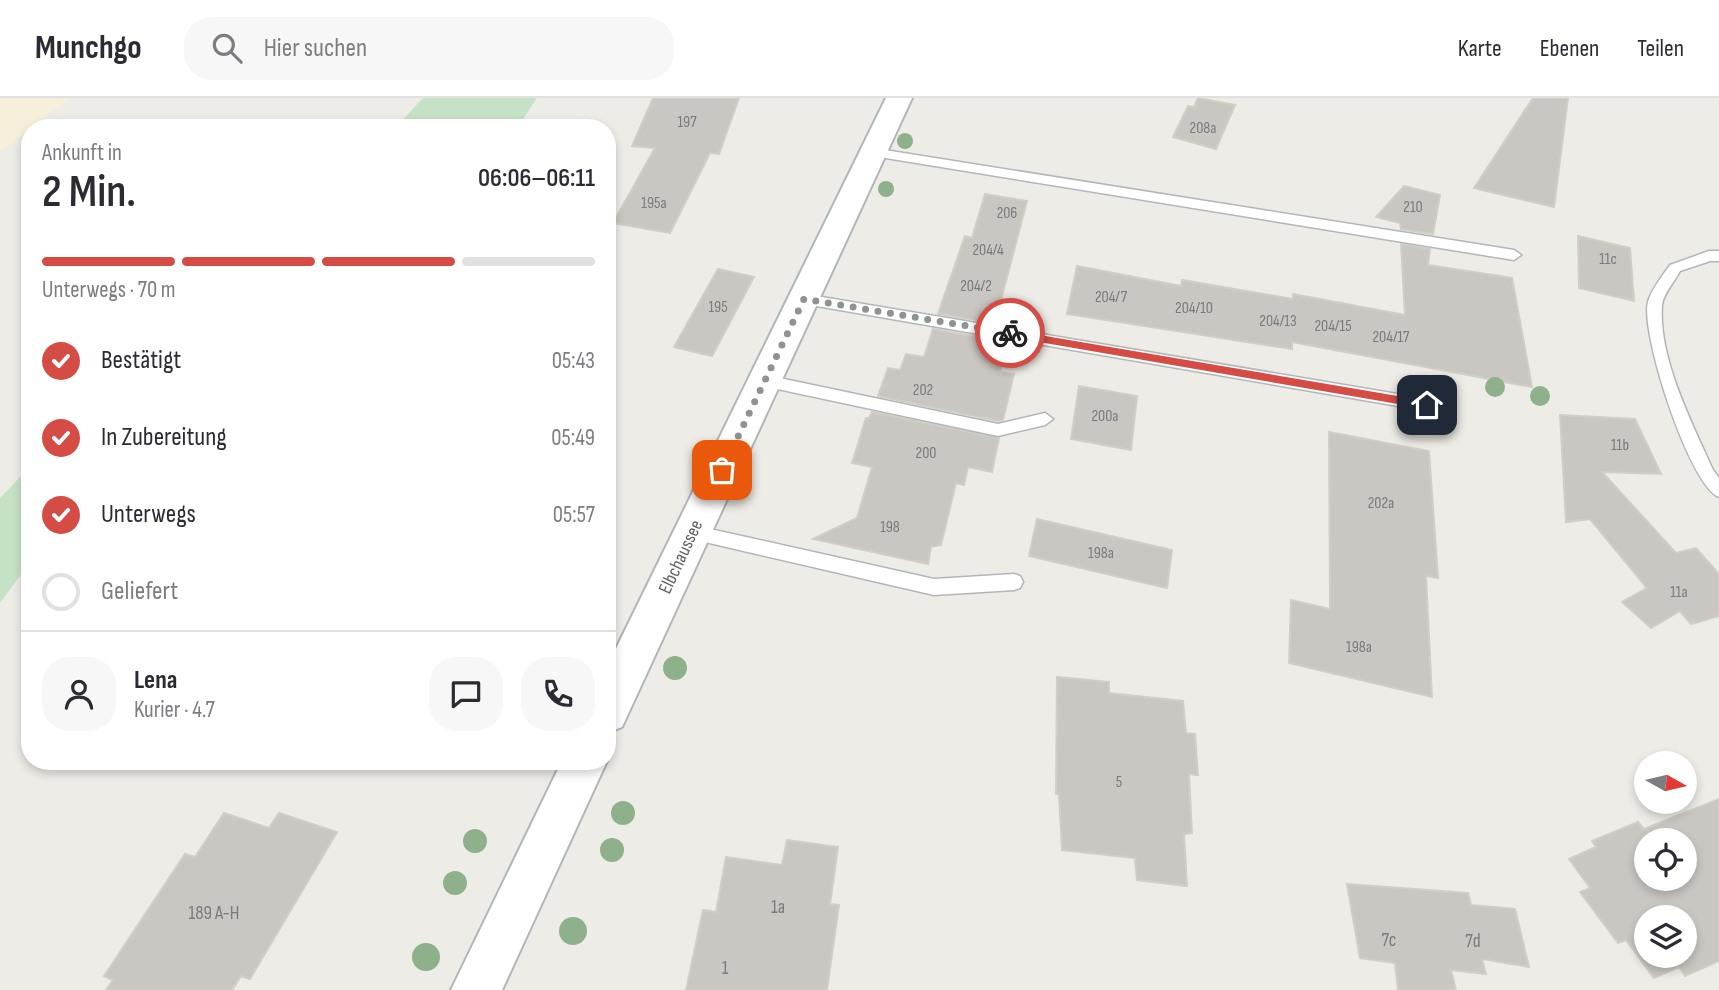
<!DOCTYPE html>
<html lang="de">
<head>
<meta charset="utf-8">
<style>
	:root { --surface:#fff; --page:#f7f7f7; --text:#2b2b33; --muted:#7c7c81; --line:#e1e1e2; --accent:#d54c45 }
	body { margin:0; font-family:"Sofia Sans Condensed",sans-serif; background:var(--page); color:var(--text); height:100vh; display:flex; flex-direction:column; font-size:26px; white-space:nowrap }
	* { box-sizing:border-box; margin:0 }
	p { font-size:23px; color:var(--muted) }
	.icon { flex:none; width:38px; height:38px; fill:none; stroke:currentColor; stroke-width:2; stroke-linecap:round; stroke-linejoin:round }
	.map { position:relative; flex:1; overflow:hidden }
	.details { position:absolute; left:21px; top:21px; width:595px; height:651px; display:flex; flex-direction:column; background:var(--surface); border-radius:28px; box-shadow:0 4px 10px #0003 }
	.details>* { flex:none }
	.needle { width:46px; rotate:98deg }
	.controls { position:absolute; left:1634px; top:653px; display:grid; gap:14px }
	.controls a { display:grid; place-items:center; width:63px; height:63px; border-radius:50%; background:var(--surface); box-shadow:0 4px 10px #0003; font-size:35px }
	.pin { position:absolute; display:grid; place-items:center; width:60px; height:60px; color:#fff; margin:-30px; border-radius:14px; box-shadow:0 4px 10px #0006 }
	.courier { position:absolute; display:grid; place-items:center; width:70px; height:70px; margin:-35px; border:5px solid #d54c45; border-radius:50%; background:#fff; color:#222; box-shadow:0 2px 9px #0007 }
	.summary em { font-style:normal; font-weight:600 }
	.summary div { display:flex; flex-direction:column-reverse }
	.summary { display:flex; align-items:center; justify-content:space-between; height:119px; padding:0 21px }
	h1 { font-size:46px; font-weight:600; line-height:52px }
	.bar { display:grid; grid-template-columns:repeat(4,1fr); gap:10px 7px; align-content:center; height:84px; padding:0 21px }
	.bar i { height:9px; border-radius:5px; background:var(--line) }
	.bar .on { background:var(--accent) }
	.bar p { grid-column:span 4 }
	.line { display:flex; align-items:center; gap:18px; padding:0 21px; border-top:2px solid var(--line) }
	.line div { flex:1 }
	.round { display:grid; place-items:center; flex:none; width:74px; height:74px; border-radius:28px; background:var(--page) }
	ol { padding:0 21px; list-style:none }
	li { display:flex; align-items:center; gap:21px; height:77px }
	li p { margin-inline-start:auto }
	li .icon { padding:7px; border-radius:50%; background:var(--accent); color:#fff; stroke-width:4 }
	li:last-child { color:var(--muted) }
	li i { width:38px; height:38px; border:4px solid var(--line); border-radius:50% }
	header { display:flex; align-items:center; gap:42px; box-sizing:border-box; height:98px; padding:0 35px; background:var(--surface); border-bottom:2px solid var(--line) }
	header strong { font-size:33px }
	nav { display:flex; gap:38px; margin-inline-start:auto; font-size:24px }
	.search { width:490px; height:63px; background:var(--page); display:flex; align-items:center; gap:18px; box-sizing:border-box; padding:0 24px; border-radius:28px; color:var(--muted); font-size:26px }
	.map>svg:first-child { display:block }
	.green { fill:#c6e2c6 }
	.sand { fill:#f6efd9 }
	.building { fill:#cac7c2; stroke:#d2cec5; stroke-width:2; fill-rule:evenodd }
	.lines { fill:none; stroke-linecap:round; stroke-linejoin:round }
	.service-casing { stroke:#b3b6b9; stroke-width:3 }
	.secondary-casing { stroke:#b2b5b9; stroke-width:4 }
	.service { fill:#fff; fill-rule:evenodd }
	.secondary { fill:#fff; fill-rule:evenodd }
	.tree { fill:#8eb18b }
	.route { fill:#d54c45 }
	.done { stroke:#909292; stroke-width:7; stroke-dasharray:0 12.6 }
	.labels { text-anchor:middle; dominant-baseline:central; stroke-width:7; stroke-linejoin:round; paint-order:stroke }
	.number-label { font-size:16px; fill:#797a7c }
	.street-label { font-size:19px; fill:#5e6164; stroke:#fff }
	.near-number-label { font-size:19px; fill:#797a7c }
</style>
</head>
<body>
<header>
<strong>Munchgo</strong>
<div class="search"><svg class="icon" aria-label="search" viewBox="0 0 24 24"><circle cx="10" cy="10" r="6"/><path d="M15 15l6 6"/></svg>Hier suchen</div>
<nav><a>Karte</a><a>Ebenen</a><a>Teilen</a></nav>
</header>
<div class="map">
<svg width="1719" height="892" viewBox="0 0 1719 892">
	<rect width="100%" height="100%" fill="#eeece6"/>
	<!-- green -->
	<g class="green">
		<path d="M 423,0 L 537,0 L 517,30 L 395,30 Z"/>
		<path d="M 30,369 L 30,464 L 0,505 L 0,400 Z"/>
	</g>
	<!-- sand -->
	<path class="sand" d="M 0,0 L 70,0 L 3,52 L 0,51 Z"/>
	<!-- building -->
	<g class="building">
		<path d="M 653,0 L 739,0 L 719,56 L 710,55 L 670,135 L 613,125 L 655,50 L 632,48 Z"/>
		<path d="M 1198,0 L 1235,7 L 1216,51 L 1173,39 L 1188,8 L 1194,9 Z"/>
		<path d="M 1533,0 L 1568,0 L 1554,109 L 1474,90 Z"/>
		<path d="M 1404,88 L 1440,97 L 1433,136 L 1401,131 L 1400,125 L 1376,119 Z"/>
		<path d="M 985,96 L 1027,103 L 995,225 L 938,216 L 965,138 L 972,140 Z"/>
		<path d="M 1578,138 L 1630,150 L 1634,203 L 1579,190 Z"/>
		<path d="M 1401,146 L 1430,151 L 1428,167 L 1512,180 L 1532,289 L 1292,244 L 1292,251 L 1067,216 L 1077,168 L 1181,188 L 1182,182 L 1293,201 L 1293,196 L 1405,217 Z"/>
		<path d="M 718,171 L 754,179 L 712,258 L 674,249 Z"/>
		<path d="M 933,231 L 991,241 L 988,251 L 1004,254 L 1000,274 L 1014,276 L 1003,322 L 998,323 L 878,298 L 888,270 L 900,272 L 906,256 L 924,259 Z"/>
		<path d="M 1079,288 L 1137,298 L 1131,352 L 1071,341 Z"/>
		<path d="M 872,314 L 999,340 L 992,374 L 968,369 L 964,387 L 956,385 L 941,447 L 931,449 L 928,466 L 813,441 L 857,420 L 872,369 L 852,365 L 866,320 L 869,320 Z"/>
		<path d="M 1560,317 L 1635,321 L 1661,376 L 1602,374 L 1676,455 L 1696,450 L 1719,476 L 1719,518 L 1691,526 L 1680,513 L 1651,530 L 1622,504 L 1647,490 L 1590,421 L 1566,424 Z"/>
		<path d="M 1329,334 L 1429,353 L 1438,480 L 1426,478 L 1432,599 L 1289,565 L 1291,502 L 1330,511 Z"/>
		<path d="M 1037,421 L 1172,452 L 1167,490 L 1029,458 Z"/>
		<path d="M 1057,579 L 1109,584 L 1109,595 L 1183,603 L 1186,635 L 1195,636 L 1198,677 L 1189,676 L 1192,735 L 1184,736 L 1187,788 L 1137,782 L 1135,760 L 1062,752 L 1059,696 L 1056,696 Z"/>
		<path d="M 1719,701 L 1719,863 L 1685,878 L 1679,869 L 1654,880 L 1626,842 L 1618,845 L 1580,794 L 1590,790 L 1569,761 L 1596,749 L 1592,743 L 1638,724 L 1644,731 ZM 1647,742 L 1685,742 L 1685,780 L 1647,780 ZM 1647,819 L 1685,819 L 1685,858 L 1647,858 Z"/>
		<path d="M 224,715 L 269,730 L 279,715 L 337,734 L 250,881 L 241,878 L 232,892 L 106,892 L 113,882 L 104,878 L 185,756 L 195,759 Z"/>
		<path d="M 787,742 L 838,749 L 830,806 L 839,807 L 827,892 L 686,892 L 703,812 L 716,814 L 726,759 L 782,767 Z"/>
		<path d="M 1347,786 L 1468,795 L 1471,807 L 1515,811 L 1529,869 L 1482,861 L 1486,876 L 1451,872 L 1456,892 L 1398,892 L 1395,865 L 1360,860 Z"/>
	</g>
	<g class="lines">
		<defs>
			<g id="service">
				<path d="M 872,50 L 1514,152 L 1521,157 L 1514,162 L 867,57 L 866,54 Z"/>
				<path d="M 1709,153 L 1719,153 L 1719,163 L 1710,163 L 1680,173 C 1675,183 1663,196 1662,207 C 1658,260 1692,325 1713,372 L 1719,380 L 1719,399 C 1690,389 1640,235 1648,204 C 1651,192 1663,177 1670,167 Z"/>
				<path d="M 804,196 L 1427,301 L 1435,307 L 1427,313 L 799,205 L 797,201 Z"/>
				<path d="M 765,277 L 998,326 L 1045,315 L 1053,321 L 1045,327 L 998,338 L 759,287 L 757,283 L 759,279 Z"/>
				<path d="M 692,427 L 934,481 L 1014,476 L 1020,478 L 1023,484 L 1020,490 L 1014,492 L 934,497 L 692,441 L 686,439 L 683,434 L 686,429 Z"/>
			</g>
			<g id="secondary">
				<path d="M 886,0 L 912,0 L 622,629 L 607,635 L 607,569 Z"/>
				<path d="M 562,663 L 607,663 L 502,892 L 451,892 Z"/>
			</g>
		</defs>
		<!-- service casing -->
		<use href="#service" class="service-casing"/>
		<!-- secondary casing -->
		<use href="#secondary" class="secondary-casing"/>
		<!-- service -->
		<use href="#service" class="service"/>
		<!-- secondary -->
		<use href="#secondary" class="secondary"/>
	</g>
	<!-- trees -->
	<g class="tree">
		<circle cx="905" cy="43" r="8"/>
		<circle cx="886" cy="91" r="8"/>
		<circle cx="1495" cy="289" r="10"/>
		<circle cx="1540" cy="298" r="10"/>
		<circle cx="675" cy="570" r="12"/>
		<circle cx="623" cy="715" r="12"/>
		<circle cx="475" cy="743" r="12"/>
		<circle cx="612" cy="752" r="12"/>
		<circle cx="455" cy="785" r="12"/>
		<circle cx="573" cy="833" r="14"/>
		<circle cx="426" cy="859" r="14"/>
	</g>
	<!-- route -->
	<path class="route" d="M 1010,232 L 1427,303 L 1433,307 L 1427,311 L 1010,239 L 1005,235 Z"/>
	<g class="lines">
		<!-- done -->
		<path class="done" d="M 722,372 L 804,201 L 1010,235"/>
	</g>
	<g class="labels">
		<!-- number labels -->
		<g class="number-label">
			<text x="687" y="24">197</text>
			<text x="1203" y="30">208a</text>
			<text x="654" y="105">195a</text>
			<text x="1413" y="109">210</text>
			<text x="1007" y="115">206</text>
			<text x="988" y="152">204/4</text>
			<text x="1608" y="161">11c</text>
			<text x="976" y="188">204/2</text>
			<text x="1111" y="199">204/7</text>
			<text x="718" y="209">195</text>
			<text x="1194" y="210">204/10</text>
			<text x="1278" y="223">204/13</text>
			<text x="1333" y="228">204/15</text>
			<text x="1391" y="239">204/17</text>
			<text x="923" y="292">202</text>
			<text x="1105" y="318">200a</text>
			<text x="1620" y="347">11b</text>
			<text x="926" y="355">200</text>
			<text x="1381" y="405">202a</text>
			<text x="890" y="429">198</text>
			<text x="1101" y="455">198a</text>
			<text x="1679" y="494">11a</text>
			<text x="1359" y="549">198a</text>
			<text x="1119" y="684">5</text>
		</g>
		<!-- street labels -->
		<g class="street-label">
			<text transform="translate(681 459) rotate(-65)">Elbchaussee</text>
		</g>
		<!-- near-number labels -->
		<g class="near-number-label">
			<text x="778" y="809">1a</text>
			<text x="214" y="815">189 A-H</text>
			<text x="1389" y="842">7c</text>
			<text x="1473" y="843">7d</text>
			<text x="725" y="870">1</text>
		</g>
	</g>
</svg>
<div class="controls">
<a><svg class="needle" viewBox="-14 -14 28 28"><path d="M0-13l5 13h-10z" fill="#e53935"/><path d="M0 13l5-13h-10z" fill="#7c7c81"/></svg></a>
<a><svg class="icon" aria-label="locate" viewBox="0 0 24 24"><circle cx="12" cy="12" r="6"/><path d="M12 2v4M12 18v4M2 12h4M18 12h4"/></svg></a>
<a><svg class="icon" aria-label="layers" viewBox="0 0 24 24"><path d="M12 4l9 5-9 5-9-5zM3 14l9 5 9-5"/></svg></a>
</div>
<div class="pin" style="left:722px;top:372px;background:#ea580c"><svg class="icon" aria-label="bag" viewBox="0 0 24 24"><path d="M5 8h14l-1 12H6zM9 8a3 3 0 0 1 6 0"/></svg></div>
<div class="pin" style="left:1427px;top:307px;background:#1f2937"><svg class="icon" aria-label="home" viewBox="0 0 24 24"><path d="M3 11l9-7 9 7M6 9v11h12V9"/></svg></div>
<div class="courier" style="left:1010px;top:235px"><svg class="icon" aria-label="bike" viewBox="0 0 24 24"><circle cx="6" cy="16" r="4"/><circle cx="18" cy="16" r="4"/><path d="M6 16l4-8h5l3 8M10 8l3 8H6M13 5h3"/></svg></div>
<section class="details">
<div class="summary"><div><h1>2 Min.</h1><p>Ankunft in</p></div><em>06:06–06:11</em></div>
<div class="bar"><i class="on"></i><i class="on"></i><i class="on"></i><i></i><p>Unterwegs · 70 m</p></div>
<ol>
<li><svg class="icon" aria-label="check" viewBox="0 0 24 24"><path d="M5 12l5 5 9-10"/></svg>Bestätigt<p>05:43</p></li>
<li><svg class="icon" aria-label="check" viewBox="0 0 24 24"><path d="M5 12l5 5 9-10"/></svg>In Zubereitung<p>05:49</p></li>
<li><svg class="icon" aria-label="check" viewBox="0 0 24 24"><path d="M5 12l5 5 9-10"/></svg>Unterwegs<p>05:57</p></li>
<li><i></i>Geliefert</li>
</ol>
<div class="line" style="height:126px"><a class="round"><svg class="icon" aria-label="person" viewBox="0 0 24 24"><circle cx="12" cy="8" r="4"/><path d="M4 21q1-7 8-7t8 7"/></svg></a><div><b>Lena</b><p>Kurier · 4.7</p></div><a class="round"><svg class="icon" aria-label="chat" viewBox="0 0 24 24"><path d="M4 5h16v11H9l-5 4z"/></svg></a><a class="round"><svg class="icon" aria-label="phone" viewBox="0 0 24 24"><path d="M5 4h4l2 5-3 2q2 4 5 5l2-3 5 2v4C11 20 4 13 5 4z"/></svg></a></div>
</section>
</div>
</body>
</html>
